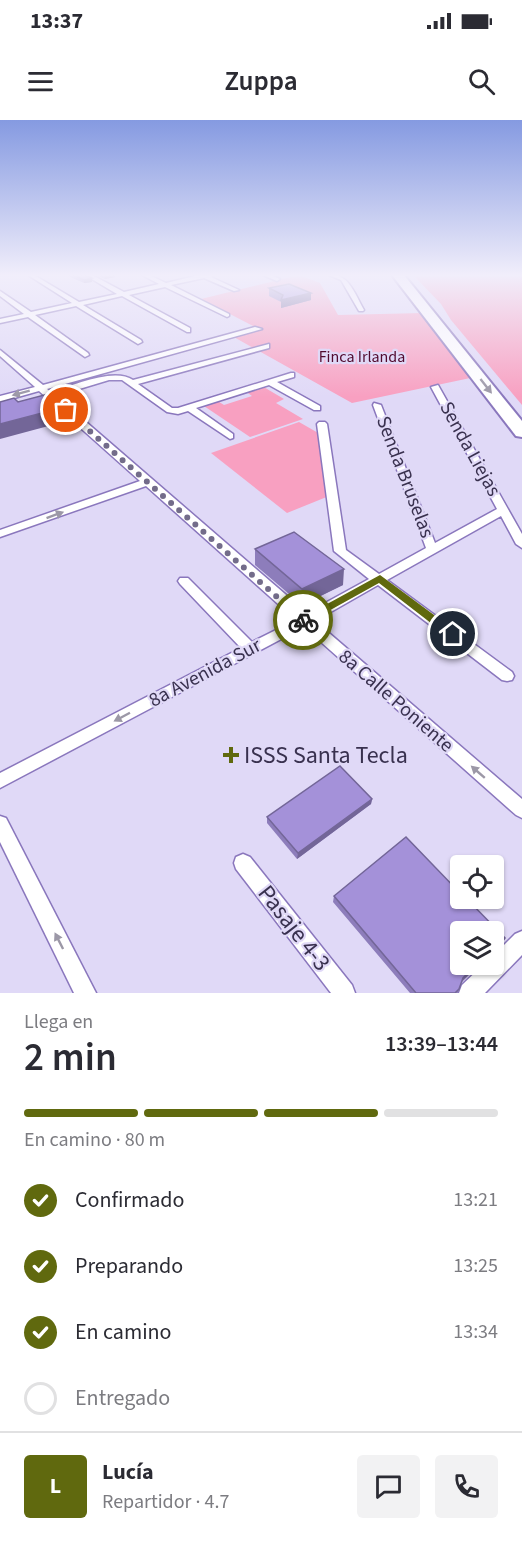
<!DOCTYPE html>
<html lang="es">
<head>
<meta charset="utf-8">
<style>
	:root { --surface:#fff; --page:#f2f2f3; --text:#2b2b33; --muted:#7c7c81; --line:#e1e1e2; --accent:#60690e }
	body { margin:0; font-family:"Source Sans 3",sans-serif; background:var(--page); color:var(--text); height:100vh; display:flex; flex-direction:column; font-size:22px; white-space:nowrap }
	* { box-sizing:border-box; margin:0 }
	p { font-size:20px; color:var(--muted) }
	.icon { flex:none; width:33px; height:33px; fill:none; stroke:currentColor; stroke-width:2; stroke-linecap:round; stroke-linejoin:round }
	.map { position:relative; height:873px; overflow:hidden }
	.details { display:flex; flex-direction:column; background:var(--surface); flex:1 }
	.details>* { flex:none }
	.fabs { position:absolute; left:450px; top:735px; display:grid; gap:12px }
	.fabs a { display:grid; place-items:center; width:54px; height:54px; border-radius:6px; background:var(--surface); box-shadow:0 2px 4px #0004; font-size:30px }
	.pin { position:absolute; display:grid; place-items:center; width:51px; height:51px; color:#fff; margin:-26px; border:3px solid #fff; border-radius:50%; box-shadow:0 2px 6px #0007 }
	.courier { position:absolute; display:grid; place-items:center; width:60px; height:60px; margin:-30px; border:4px solid #60690e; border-radius:50%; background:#fff; color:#222; box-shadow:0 2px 8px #0007 }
	.head em { font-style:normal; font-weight:600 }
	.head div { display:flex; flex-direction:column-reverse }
	.head { display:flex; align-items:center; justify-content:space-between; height:102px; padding:0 24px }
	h1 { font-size:39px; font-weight:600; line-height:45px }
	.bar { display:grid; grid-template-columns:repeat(4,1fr); gap:9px 6px; align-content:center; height:72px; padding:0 24px }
	.bar i { height:8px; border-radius:4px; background:var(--line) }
	.bar .current { background:var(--accent) }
	.bar p { grid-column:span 4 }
	.line { display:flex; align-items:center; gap:15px; padding:0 24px; border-top:2px solid var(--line) }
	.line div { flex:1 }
	.round { display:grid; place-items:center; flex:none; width:63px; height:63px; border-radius:6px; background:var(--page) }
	ol { padding:0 24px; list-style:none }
	li { display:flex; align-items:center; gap:18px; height:66px }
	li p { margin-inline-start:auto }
	li .icon { padding:6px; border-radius:50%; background:var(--accent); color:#fff; stroke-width:4 }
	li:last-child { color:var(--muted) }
	li i { width:33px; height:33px; border:3px solid var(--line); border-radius:50% }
	.status { display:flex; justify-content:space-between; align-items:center; height:42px; padding:0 30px; background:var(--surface); direction:ltr }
	.status svg { height:16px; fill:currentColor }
	header { display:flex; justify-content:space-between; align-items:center; height:78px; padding:0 24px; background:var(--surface); font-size:27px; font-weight:600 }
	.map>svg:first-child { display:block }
	.green { fill:#f8a0c1 }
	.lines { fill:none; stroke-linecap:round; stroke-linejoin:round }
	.street-casing { stroke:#8a77bd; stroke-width:3 }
	.highway-casing { stroke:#8a77bd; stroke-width:4 }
	.street { fill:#fff; fill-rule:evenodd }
	.highway { fill:#fff; fill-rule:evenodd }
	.wall { fill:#8d7dbb }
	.shaded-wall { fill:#736698 }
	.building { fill:#a491d9; stroke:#736698; stroke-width:1.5 }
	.oneway { fill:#9c98a7 }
	.route { fill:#60690e }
	.done { stroke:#736c8a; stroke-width:6; stroke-dasharray:0 10.8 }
	.poi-dot { fill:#60690e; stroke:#e0d9f7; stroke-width:2 }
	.labels { text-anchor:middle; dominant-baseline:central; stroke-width:4.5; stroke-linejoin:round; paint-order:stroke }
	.far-park-label { font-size:16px; fill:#510a2e; stroke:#e0d9f7 }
	.street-label { font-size:20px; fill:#39314f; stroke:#e0d9f7 }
	.near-poi-label { font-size:24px; fill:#39314f; stroke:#e0d9f7; text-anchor:start }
	.near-street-label { font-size:24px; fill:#39314f; stroke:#e0d9f7 }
</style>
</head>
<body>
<div class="status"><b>13:37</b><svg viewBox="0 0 49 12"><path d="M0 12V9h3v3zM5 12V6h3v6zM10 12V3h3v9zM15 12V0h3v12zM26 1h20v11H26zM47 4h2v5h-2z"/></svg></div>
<header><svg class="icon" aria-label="menu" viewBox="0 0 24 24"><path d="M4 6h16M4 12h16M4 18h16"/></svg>Zuppa<svg class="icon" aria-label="search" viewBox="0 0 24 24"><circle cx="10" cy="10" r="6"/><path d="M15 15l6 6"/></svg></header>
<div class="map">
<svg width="522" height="873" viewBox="0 0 522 873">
	<rect width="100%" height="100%" fill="#e0d9f7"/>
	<!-- green -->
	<g class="green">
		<path d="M 299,155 L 320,163 L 338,195 L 423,193 L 475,257 L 352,283 L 232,216 L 259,209 L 201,179 Z"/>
		<path d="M 419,155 L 522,155 L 522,285 L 451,200 L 441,184 L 415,157 Z"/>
		<path d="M 262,266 L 284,279 L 276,283 L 303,299 L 250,317 L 201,284 L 216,280 L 224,285 L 252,276 L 245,271 Z"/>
		<path d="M 299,302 L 320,314 L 334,374 L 287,393 L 211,333 Z"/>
	</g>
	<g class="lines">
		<defs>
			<g id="street">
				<path d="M 28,155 L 34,155 L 79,182 L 117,174 L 85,155 L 92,155 L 124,172 L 159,164 L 142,155 L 149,155 L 166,163 L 199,155 L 214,155 L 211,157 L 239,170 L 234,171 L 204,158 L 171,165 L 229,194 L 229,196 L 227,197 L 165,167 L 129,175 L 190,208 L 190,212 L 187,212 L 122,176 L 83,185 L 141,220 L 142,222 L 138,224 L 76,186 L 35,195 L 88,233 L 89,235 L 85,237 L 28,197 L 0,203 L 0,199 L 24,194 L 0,176 L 0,171 L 31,192 L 72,183 Z"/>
				<path d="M 263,155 L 270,155 L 280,159 L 277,161 Z"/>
				<path d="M 329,155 C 349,153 355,175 364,190 L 363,191 L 359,191 L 341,160 Z"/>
				<path d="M 255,207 L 262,209 L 47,269 L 51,272 C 72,266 114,247 133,260 L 269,224 L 269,228 L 138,264 L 172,288 L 178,288 L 291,253 L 294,253 L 294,257 L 277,262 L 320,286 L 320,290 L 314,290 L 269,265 L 196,288 L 233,314 L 233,318 L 230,319 L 188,291 L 178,294 L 167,292 L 122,260 L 109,260 L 56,276 L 307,493 L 369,459 L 334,431 L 317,304 L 319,302 L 325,302 L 327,304 L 346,430 L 379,454 L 426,428 L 373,285 L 374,283 L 381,285 L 435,423 L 497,389 L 431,267 L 438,265 L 522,414 L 522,428 L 516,424 L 501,396 L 387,460 L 512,552 L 514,556 L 512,560 L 507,561 L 502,560 L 378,465 L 315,501 L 522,679 L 522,698 L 516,695 L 304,507 L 0,668 L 0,653 L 241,528 L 180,464 L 178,461 L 180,458 L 188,458 L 252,522 L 296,500 L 146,366 L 0,417 L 0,410 L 140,361 L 39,271 L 0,282 L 0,276 L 35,267 L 0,236 L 0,230 L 43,265 Z"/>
				<path d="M 0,696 L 6,698 L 96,873 L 74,873 L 0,722 Z"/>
				<path d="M 243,734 L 250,737 L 352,865 L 355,873 L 331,873 L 236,749 L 234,743 L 236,737 Z"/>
				<path d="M 522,811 L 522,835 L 485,873 L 459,873 L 462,865 L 484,844 L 494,844 L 494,835 L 515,814 Z"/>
			</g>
			<path id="highway" d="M 392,155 L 404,155 L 522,301 L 522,317 L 516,316 Z"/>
		</defs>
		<!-- street casing -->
		<use href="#street" class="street-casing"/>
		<!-- highway casing -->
		<use href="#highway" class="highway-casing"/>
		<!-- street -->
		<use href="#street" class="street"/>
		<!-- highway -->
		<use href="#highway" class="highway"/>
	</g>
	<!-- wall -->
	<g class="wall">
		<path d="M 66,155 L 85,155 L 92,162 L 84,163 Z"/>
		<path d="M 96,155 L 114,155 L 115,157 L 105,159 Z"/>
		<path d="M 269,168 L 311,180 L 281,188 L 281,182 L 269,176 Z"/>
		<path d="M 255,429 L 343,465 L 302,485 L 255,445 Z"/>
		<path d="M 372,679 L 371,684 L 297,739 L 267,703 L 267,697 Z"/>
		<path d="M 406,717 L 460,773 L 460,778 L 466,778 L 505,818 L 503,823 L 494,833 L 494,812 L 460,812 L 460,844 L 480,844 L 461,863 L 458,873 L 410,873 L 333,782 L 334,776 Z"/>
	</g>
	<!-- shaded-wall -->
	<g class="shaded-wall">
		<path d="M 110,155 L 114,155 L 115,157 L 105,159 L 105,156 Z"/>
		<path d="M 92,158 L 92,162 L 84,163 L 84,160 Z"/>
		<path d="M 311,173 L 311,180 L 281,188 L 281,180 Z"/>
		<path d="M 65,287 L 67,301 L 0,319 L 0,304 Z"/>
		<path d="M 344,449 L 343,465 L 302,485 L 302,469 Z"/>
		<path d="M 372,679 L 371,684 L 297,739 L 298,733 Z"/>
		<path d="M 505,818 L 503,823 L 494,832 L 495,828 Z"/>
		<path d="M 477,844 L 480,844 L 460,863 L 463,858 Z"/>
	</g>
	<!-- building -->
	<g class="building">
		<path d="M 73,155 L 85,155 L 92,158 L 84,160 Z"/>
		<path d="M 289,164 L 311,173 L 281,180 L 283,175 L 269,168 Z"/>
		<path d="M 48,274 L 65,287 L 0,304 L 0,282 L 14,278 L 18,282 Z"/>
		<path d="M 294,412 L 344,449 L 302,469 L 255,429 Z"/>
		<path d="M 340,646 L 372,679 L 298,733 L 267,697 Z"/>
		<path d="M 406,717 L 460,773 L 460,778 L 466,778 L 505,818 L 495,828 L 494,833 L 494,812 L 460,812 L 460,844 L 477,844 L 463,858 L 459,869 L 455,873 L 416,873 L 334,776 Z"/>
	</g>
	<!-- one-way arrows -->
	<defs><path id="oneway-solid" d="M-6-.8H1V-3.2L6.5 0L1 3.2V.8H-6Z" transform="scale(1.5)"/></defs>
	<g class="oneway">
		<use href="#oneway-solid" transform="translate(486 266) rotate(52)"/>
		<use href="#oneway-solid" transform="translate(21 273) rotate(165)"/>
		<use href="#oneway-solid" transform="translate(55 395) rotate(-20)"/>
		<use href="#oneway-solid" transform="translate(122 597) rotate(152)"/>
		<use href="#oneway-solid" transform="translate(478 652) rotate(-139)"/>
		<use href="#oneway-solid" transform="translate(59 821) rotate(-117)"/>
	</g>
	<!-- sky -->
	<linearGradient id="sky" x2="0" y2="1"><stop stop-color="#859ae1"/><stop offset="0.56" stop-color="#f1eefb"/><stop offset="1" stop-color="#f1eefb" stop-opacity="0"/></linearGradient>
	<rect width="522" height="277" fill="url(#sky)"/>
	<!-- route -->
	<path class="route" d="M 380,455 L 457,512 L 457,517 L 449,517 L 379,463 L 307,503 L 299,503 L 298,500 Z"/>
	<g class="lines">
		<!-- done -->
		<path class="done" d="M 66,290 L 303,500"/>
	</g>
	<!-- markers -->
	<path class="poi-dot" d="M228 626h6v6h6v6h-6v6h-6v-6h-6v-6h6z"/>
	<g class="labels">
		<!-- far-park labels -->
		<g class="far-park-label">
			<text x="362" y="237">Finca Irlanda</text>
		</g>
		<!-- street labels -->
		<g class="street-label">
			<text transform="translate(470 329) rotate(61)">Senda Liejas</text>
			<text transform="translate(405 357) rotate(69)">Senda Bruselas</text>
			<text transform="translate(205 553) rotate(-28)">8a Avenida Sur</text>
			<text transform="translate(396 581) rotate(41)">8a Calle Poniente</text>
		</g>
		<!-- near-poi labels -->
		<g class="near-poi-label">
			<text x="244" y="635">ISSS Santa Tecla</text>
		</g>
		<!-- near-street labels -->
		<g class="near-street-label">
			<text transform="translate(294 808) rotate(52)">Pasaje 4-3</text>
		</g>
	</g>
</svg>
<div class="fabs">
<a><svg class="icon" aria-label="locate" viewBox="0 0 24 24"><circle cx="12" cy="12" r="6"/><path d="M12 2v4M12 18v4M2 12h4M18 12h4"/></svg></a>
<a><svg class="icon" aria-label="layers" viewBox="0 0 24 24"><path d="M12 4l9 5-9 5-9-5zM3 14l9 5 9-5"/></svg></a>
</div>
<div class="pin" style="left:66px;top:290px;background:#ea580c"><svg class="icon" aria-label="bag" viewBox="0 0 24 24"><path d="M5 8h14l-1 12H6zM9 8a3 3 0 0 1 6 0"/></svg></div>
<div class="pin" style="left:453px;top:514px;background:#1f2937"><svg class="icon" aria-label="home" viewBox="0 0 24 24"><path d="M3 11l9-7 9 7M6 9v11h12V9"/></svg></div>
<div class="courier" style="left:303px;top:500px"><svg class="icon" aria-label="bike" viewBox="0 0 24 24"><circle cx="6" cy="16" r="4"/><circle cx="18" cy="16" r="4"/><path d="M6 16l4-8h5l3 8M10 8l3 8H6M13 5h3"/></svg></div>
</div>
<section class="details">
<div class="head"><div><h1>2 min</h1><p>Llega en</p></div><em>13:39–13:44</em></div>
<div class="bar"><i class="current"></i><i class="current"></i><i class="current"></i><i></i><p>En camino · 80 m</p></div>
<ol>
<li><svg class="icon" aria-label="check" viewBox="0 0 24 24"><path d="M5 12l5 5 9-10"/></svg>Confirmado<p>13:21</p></li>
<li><svg class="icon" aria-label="check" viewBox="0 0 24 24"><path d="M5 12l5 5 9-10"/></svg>Preparando<p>13:25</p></li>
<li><svg class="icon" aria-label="check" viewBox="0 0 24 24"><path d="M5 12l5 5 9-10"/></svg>En camino<p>13:34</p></li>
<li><i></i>Entregado</li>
</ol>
<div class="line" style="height:108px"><b class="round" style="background:var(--accent);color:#fff">L</b><div><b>Lucía</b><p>Repartidor · 4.7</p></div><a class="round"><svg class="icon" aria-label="chat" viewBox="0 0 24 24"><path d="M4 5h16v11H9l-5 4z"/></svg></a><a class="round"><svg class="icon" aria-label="phone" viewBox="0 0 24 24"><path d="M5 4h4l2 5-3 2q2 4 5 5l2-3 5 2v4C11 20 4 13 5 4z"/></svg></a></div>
</section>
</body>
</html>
